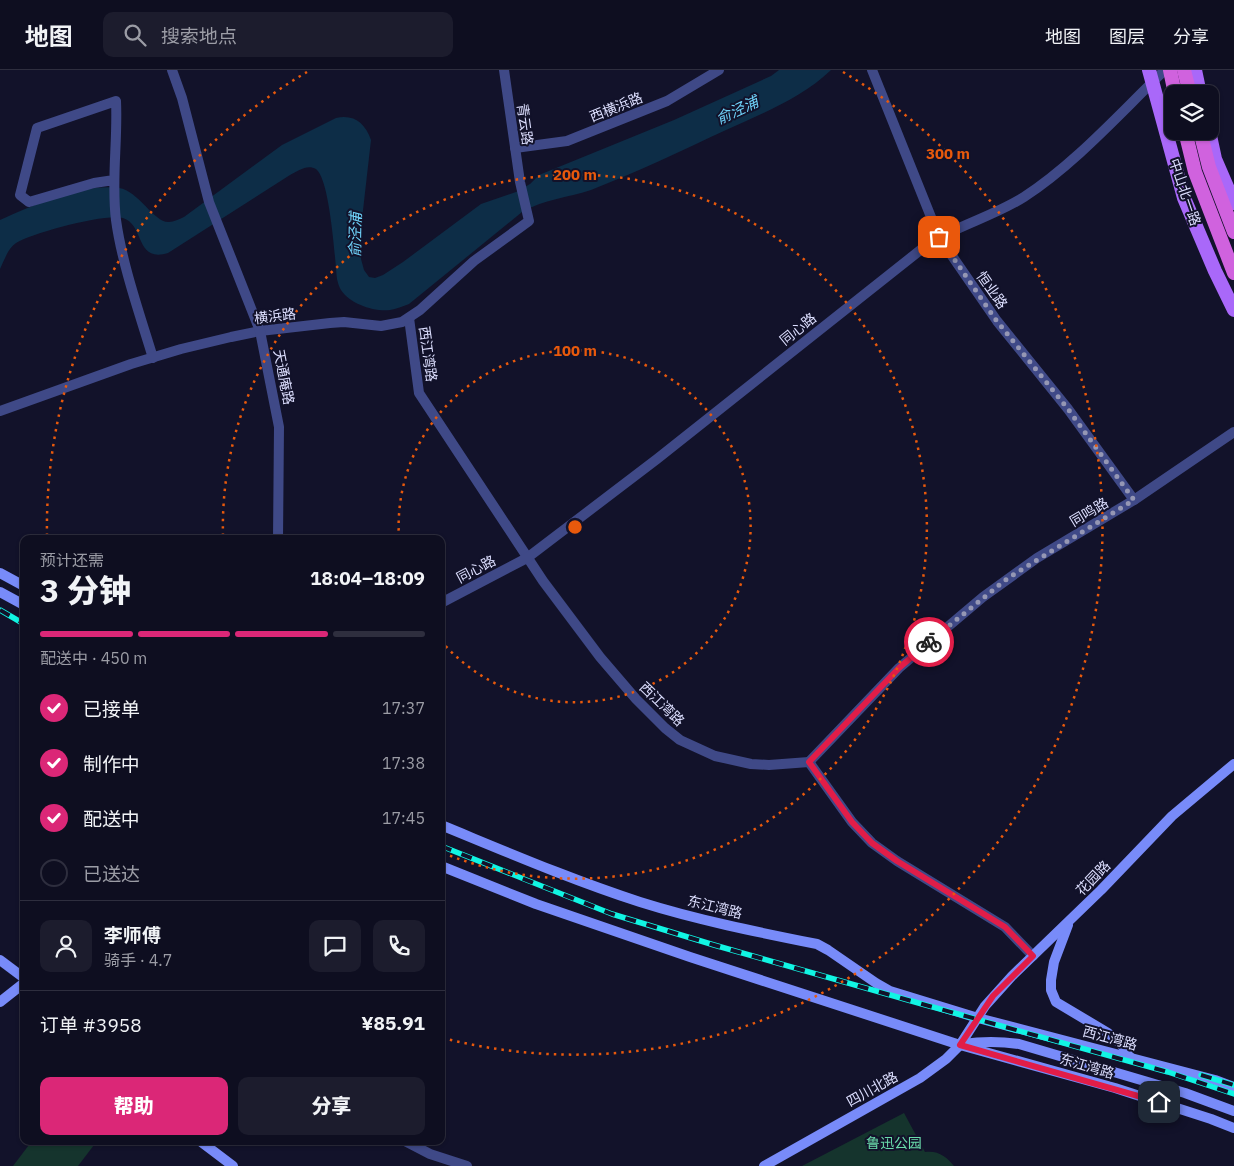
<!DOCTYPE html>
<html lang="zh">
<head>
<meta charset="utf-8">
<style>
	:root { --surface:#0e0e20; --page:#1c1c2d; --text:#f1f3f6; --muted:#9b9ca5; --line:#2e2e3e; --accent:#db2777 }
	body { margin:0; font-family:"IBM Plex Sans","Noto Sans SC",sans-serif; background:var(--page); color:var(--text); height:100vh; display:flex; flex-direction:column; font-size:19px; white-space:nowrap }
	* { box-sizing:border-box; margin:0 }
	p { font-size:16px; color:var(--muted) }
	.icon { flex:none; width:28px; height:28px; fill:none; stroke:currentColor; stroke-width:2; stroke-linecap:round; stroke-linejoin:round }
	.map { position:relative; flex:1; overflow:hidden }
	.sheet { position:absolute; left:20px; top:465px; width:425px; height:610px; display:flex; flex-direction:column; background:var(--surface); border-radius:10px; box-shadow:0 1px 4px #0004,0 0 0 1px var(--line) }
	.sheet>* { flex:none }
	.fabs { position:absolute; left:1164px; top:15px; display:grid; gap:10px }
	.fabs a { display:grid; place-items:center; width:55px; height:55px; border-radius:10px; background:var(--surface); box-shadow:0 1px 4px #0004,0 0 0 1px var(--line); font-size:25px }
	.pin { position:absolute; display:grid; place-items:center; width:42px; height:42px; color:#fff; margin:-21px; border-radius:10px; box-shadow:0 2px 8px #0006 }
	.courier { position:absolute; display:grid; place-items:center; width:50px; height:50px; margin:-25px; border:4px solid #e11d48; border-radius:50%; background:#fff; color:#222; box-shadow:0 1px 6px #0007 }
	.headline em { font-style:normal; font-weight:800 }
	.headline div { display:flex; flex-direction:column-reverse }
	.headline { display:flex; align-items:center; justify-content:space-between; height:85px; padding:0 20px }
	h1 { font-size:32px; font-weight:800; line-height:38px }
	.bar { display:grid; grid-template-columns:repeat(4,1fr); gap:8px 5px; align-content:center; height:60px; padding:0 20px }
	.bar i { height:6px; border-radius:4px; background:var(--line) }
	.bar .current { background:var(--accent) }
	.bar p { grid-column:span 4 }
	.line { display:flex; align-items:center; gap:12px; padding:0 20px; border-top:1px solid var(--line) }
	.line div { flex:1 }
	.round { display:grid; place-items:center; flex:none; width:52px; height:52px; border-radius:10px; background:var(--page) }
	ol { padding:0 20px; list-style:none }
	li { display:flex; align-items:center; gap:15px; height:55px }
	li p { margin-inline-start:auto }
	li .icon { padding:5px; border-radius:50%; background:var(--accent); color:#fff; stroke-width:4 }
	li:last-child { color:var(--muted) }
	li i { width:28px; height:28px; border:2px solid var(--line); border-radius:50% }
	.primary-button { display:flex; gap:10px; margin-top:auto; padding:10px 20px }
	.primary-button a { flex:1; height:58px; border-radius:10px; background:var(--accent); color:#fff; font-size:20px; font-weight:800; line-height:58px; text-align:center }
	.primary-button a+a { background:var(--page); color:var(--text) }
	header { display:flex; align-items:center; gap:30px; box-sizing:border-box; height:70px; padding:0 25px; background:var(--surface); border-bottom:1px solid var(--line) }
	header strong { font-size:24px }
	nav { display:flex; gap:28px; margin-inline-start:auto; font-size:18px }
	.search { width:350px; height:45px; background:var(--page); display:flex; align-items:center; gap:12px; box-sizing:border-box; padding:0 18px; border-radius:10px; color:var(--muted); font-size:19px }
	.map>svg:first-child { display:block }
	.green { fill:#15342d }
	.water { fill:#0d2d47 }
	.lines { fill:none; stroke-linecap:round; stroke-linejoin:round }
	.minor { stroke:#3f4987; stroke-width:10 }
	.tertiary { stroke:#3f4987; stroke-width:10 }
	.secondary { stroke:#788bf9; stroke-width:10 }
	.primary { stroke:#a968f9; stroke-width:14 }
	.trunk { stroke:#d062de; stroke-width:14 }
	.rail-casing { stroke:#11f5e3; stroke-width:5.5 }
	.rail { stroke:#12122a; stroke-width:4; stroke-dasharray:11; stroke-linecap:butt }
	.done { stroke:#9597b4; stroke-width:5; stroke-dasharray:0 9 }
	.route { stroke:#e11d48; stroke-width:6 }
	.ring { fill:none; stroke:#e8590c; stroke-width:2.5; stroke-dasharray:2.5 5 }
	.labels { text-anchor:middle; dominant-baseline:central; stroke-width:4; stroke-linejoin:round; paint-order:stroke }
	.street-label { font-size:14px; fill:#dcdefe; stroke:#12122a }
	.park-label { font-size:14px; fill:#6adcab; stroke:#12122a }
	.water-label { font-size:15px; font-style:italic; fill:#6fd2f9; stroke:#12122a }
	.centre { fill:#e8590c; stroke:#12122a; stroke-width:2.5 }
	.ring-label { font-size:15px; text-anchor:middle; font-weight:bold; fill:#e8590c; stroke:#12122a; stroke-width:4; stroke-linejoin:round; paint-order:stroke }
</style>
</head>
<body>
<header>
<strong>地图</strong>
<div class="search"><svg class="icon" aria-label="search" viewBox="0 0 24 24"><circle cx="10" cy="10" r="6"/><path d="M15 15l6 6"/></svg>搜索地点</div>
<nav><a>地图</a><a>图层</a><a>分享</a></nav>
</header>
<div class="map">
<svg width="1234" height="1096" viewBox="0 0 1234 1096">
	<rect width="100%" height="100%" fill="#12122a"/>
	<!-- green -->
	<g class="green">
		<path d="M 904,1043 L 925,1082 C 938,1080 947,1087 954,1096 L 802,1096 Z"/>
		<path d="M 32,1071 L 97,1071 L 78,1096 L 13,1096 Z"/>
	</g>
	<!-- water -->
	<path class="water" d="M 779,0 L 831,0 C 802,28 763,43 726,60 C 681,81 637,102 591,120 C 567,128 544,129 522,142 L 409,234 C 403,236 396,239 390,240 C 374,242 350,234 341,220 C 339,217 338,213 337,209 C 335,190 330,109 316,99 C 307,94 298,101 290,105 L 168,183 C 135,193 145,155 123,148 C 106,143 32,163 16,173 C 8,178 4,191 0,199 L 0,150 C 33,135 83,113 119,118 C 139,121 154,153 169,152 C 174,152 179,149 184,147 L 282,75 L 336,48 C 354,44 365,53 371,70 L 362,149 L 361,189 L 364,200 L 369,207 L 375,208 L 383,205 L 403,192 L 481,134 L 516,122 L 530,114 L 539,105 L 674,50 L 771,6 Z"/>
	<g class="lines">
		<!-- minor -->
		<g class="minor">
			<path d="M 872,0 L 939,167 L 997,251 L 1068,339 L 1134,430"/>
			<path d="M 515,78 L 567,71 L 667,31 L 719,0"/>
			<path d="M 114,110 L 94,113 L 29,132 L 20,125 L 37,58 L 116,31 C 118,71 111,111 116,150 C 122,194 140,245 153,288"/>
			<path d="M 409,248 L 419,323 L 543,511 L 600,587 L 636,629 L 665,658 L 680,670 L 715,686 L 751,694 L 769,695 L 809,692"/>
			<path d="M 0,341 L 131,294 L 181,279 L 231,267 L 260,261 L 330,253 L 344,252 L 381,256 L 402,252 L 420,240 L 474,191 L 529,151 L 520,112 L 504,0"/>
			<path d="M 441,533 L 527,488 L 657,389 L 928,174 C 959,155 994,146 1024,127 C 1076,93 1120,43 1165,0"/>
			<path d="M 809,692 L 899,598 L 983,527 L 1037,488 L 1134,430 L 1234,362"/>
			<path d="M 809,692 L 852,752 L 872,773 L 897,791 L 1005,857 L 1033,886"/>
			<path d="M 405,1071 L 430,1084 L 467,1096"/>
		</g>
		<!-- tertiary -->
		<path class="tertiary" d="M 172,0 L 182,28 L 209,132 L 260,261 L 279,357 L 278,469"/>
		<!-- secondary -->
		<g class="secondary">
			<path d="M 0,503 L 24,516"/>
			<path d="M 0,522 L 24,535"/>
			<path d="M 441,755 C 507,782 572,810 640,832 C 697,850 757,862 817,874 L 828,880 L 876,913 L 890,921 L 978,948 L 1215,1010 L 1234,1017"/>
			<path d="M 441,796 L 536,834 L 690,887 L 960,975 L 1115,1018 L 1211,1049 L 1234,1058"/>
			<path d="M 1068,855 L 1054,892 L 1051,910 L 1051,920 L 1056,932 L 1108,963 L 1121,974 L 1130,987"/>
			<path d="M 0,890 L 24,908"/>
			<path d="M 0,932 L 24,913"/>
			<path d="M 963,974 C 983,971 999,971 1019,974 L 1185,1023 L 1234,1041"/>
			<path d="M 200,1071 L 233,1096"/>
			<path d="M 764,1096 L 920,1008 L 946,989 L 960,975 L 985,936 L 1012,906 L 1101,820 L 1172,746 L 1234,694"/>
		</g>
		<!-- primary -->
		<g class="primary">
			<path d="M 1149,0 L 1184,128 L 1215,201 L 1234,240"/>
			<path d="M 1195,0 L 1200,24"/>
			<path d="M 1209,61 L 1215,89 L 1234,133"/>
		</g>
		<!-- trunk -->
		<g class="trunk">
			<path d="M 1170,0 L 1175,24"/>
			<path d="M 1184,0 L 1190,24"/>
			<path d="M 1185,61 L 1195,102 L 1234,203"/>
			<path d="M 1200,61 L 1209,97 L 1234,162"/>
		</g>
		<defs>
			<g id="rail">
				<path d="M 0,540 L 24,554"/>
				<path d="M 441,776 L 612,844 L 714,875 L 922,934 L 1168,1002 L 1234,1024"/>
				<path d="M 1201,1005 L 1234,1015"/>
			</g>
		</defs>
		<!-- rail casing -->
		<use href="#rail" class="rail-casing"/>
		<!-- rail -->
		<use href="#rail" class="rail"/>
	</g>
	<g class="lines">
		<!-- done -->
		<path class="done" d="M 929,572 L 1008,508 L 1134,430 L 1068,339 L 996,250 L 939,167"/>
		<!-- route -->
		<path class="route" d="M 929,572 L 899,598 L 809,692 L 852,752 L 872,773 L 897,791 L 1005,857 L 1033,886 L 993,926 L 960,975 L 1159,1032"/>
	</g>
	<!-- distance rings -->
	<g class="ring">
		<path d="M399 468A176 176 0 1 1 442 572"/>
		<path d="M223 466A352 352 0 1 1 443 783"/>
		<path d="M47 466A528 528 0 0 1 307 2M843 2A528 528 0 0 1 443 968"/>
	</g>
	<g class="labels">
		<!-- street labels -->
		<g class="street-label">
			<text transform="translate(616 37) rotate(-22)">西横浜路</text>
			<text transform="translate(525 54) rotate(82)">青云路</text>
			<text transform="translate(1185 122) rotate(71)">中山北一路</text>
			<text transform="translate(992 220) rotate(55)">恒业路</text>
			<text transform="translate(275 246) rotate(-7)">横浜路</text>
			<text transform="translate(798 259) rotate(-39)">同心路</text>
			<text transform="translate(428 284) rotate(82)">西江湾路</text>
			<text transform="translate(284 307) rotate(79)">天通庵路</text>
			<text transform="translate(1089 442) rotate(-31)">同鸣路</text>
			<text transform="translate(476 499) rotate(-28)">同心路</text>
			<text transform="translate(662 634) rotate(44)">西江湾路</text>
			<text transform="translate(1093 808) rotate(-46)">花园路</text>
			<text transform="translate(715 837) rotate(14)">东江湾路</text>
			<text transform="translate(1110 968) rotate(15)">西江湾路</text>
			<text transform="translate(1087 996) rotate(16)">东江湾路</text>
			<text transform="translate(872 1019) rotate(-29)">四川北路</text>
		</g>
		<!-- park labels -->
		<g class="park-label">
			<text x="894" y="1073">鲁迅公园</text>
		</g>
		<!-- water labels -->
		<g class="water-label">
			<text transform="translate(737 40) rotate(-25)">俞泾浦</text>
			<text transform="translate(355 165) rotate(-89)">俞泾浦</text>
		</g>
	</g>
	<circle cx="575" cy="457" r="8" class="centre"/>
	<g class="ring-label">
		<text x="948" y="89">300 m</text>
		<text x="575" y="110">200 m</text>
		<text x="575" y="286">100 m</text>
	</g>
</svg>
<div class="fabs">
<a><svg class="icon" aria-label="layers" viewBox="0 0 24 24"><path d="M12 4l9 5-9 5-9-5zM3 14l9 5 9-5"/></svg></a>
</div>
<div class="pin" style="left:939px;top:167px;background:#ea580c"><svg class="icon" aria-label="bag" viewBox="0 0 24 24"><path d="M5 8h14l-1 12H6zM9 8a3 3 0 0 1 6 0"/></svg></div>
<div class="pin" style="left:1159px;top:1032px;background:#1f2937"><svg class="icon" aria-label="home" viewBox="0 0 24 24"><path d="M3 11l9-7 9 7M6 9v11h12V9"/></svg></div>
<div class="courier" style="left:929px;top:572px"><svg class="icon" aria-label="bike" viewBox="0 0 24 24"><circle cx="6" cy="16" r="4"/><circle cx="18" cy="16" r="4"/><path d="M6 16l4-8h5l3 8M10 8l3 8H6M13 5h3"/></svg></div>
<section class="sheet">
<div class="headline"><div><h1>3 分钟</h1><p>预计还需</p></div><em>18:04–18:09</em></div>
<div class="bar"><i class="current"></i><i class="current"></i><i class="current"></i><i></i><p>配送中 · 450 m</p></div>
<ol>
<li><svg class="icon" aria-label="check" viewBox="0 0 24 24"><path d="M5 12l5 5 9-10"/></svg>已接单<p>17:37</p></li>
<li><svg class="icon" aria-label="check" viewBox="0 0 24 24"><path d="M5 12l5 5 9-10"/></svg>制作中<p>17:38</p></li>
<li><svg class="icon" aria-label="check" viewBox="0 0 24 24"><path d="M5 12l5 5 9-10"/></svg>配送中<p>17:45</p></li>
<li><i></i>已送达</li>
</ol>
<div class="line" style="height:90px"><a class="round"><svg class="icon" aria-label="person" viewBox="0 0 24 24"><circle cx="12" cy="8" r="4"/><path d="M4 21q1-7 8-7t8 7"/></svg></a><div><b>李师傅</b><p>骑手 · 4.7</p></div><a class="round"><svg class="icon" aria-label="chat" viewBox="0 0 24 24"><path d="M4 5h16v11H9l-5 4z"/></svg></a><a class="round"><svg class="icon" aria-label="phone" viewBox="0 0 24 24"><path d="M5 4h4l2 5-3 2q2 4 5 5l2-3 5 2v4C11 20 4 13 5 4z"/></svg></a></div>
<div class="line" style="height:65px"><div>订单 #3958</div><b>¥85.91</b></div>
<div class="primary-button"><a>帮助</a><a>分享</a></div>
</section>
</div>
</body>
</html>
